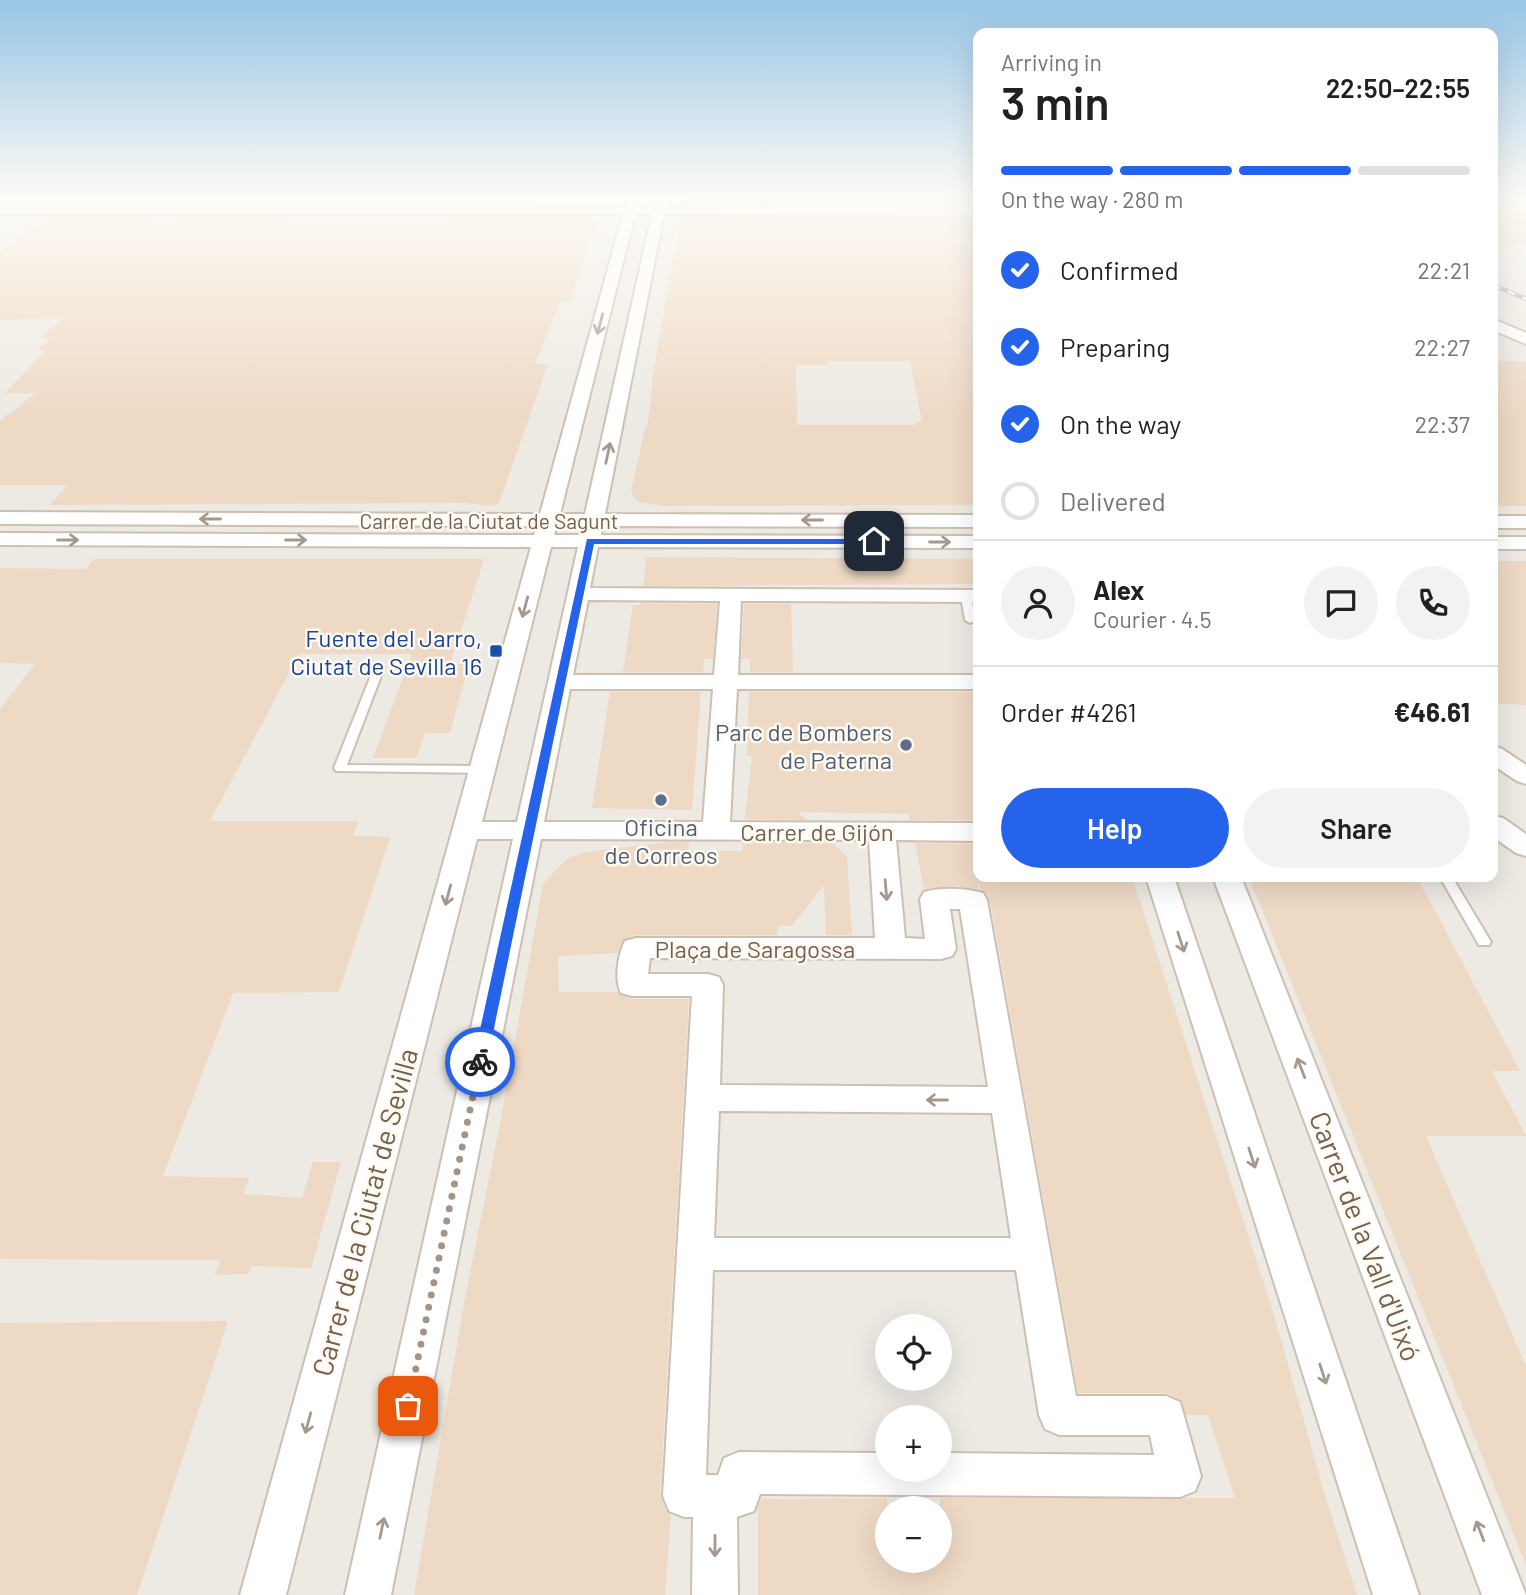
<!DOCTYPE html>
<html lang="en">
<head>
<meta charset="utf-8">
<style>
	:root { --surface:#fff; --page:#f2f2f2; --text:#202124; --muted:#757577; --line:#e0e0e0; --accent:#2563eb }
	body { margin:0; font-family:Barlow,sans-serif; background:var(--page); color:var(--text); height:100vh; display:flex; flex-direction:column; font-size:26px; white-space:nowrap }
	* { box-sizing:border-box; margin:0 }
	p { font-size:23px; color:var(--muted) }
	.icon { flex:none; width:38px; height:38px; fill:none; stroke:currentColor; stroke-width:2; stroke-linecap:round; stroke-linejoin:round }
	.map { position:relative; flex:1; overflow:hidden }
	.details { position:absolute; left:973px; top:28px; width:525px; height:854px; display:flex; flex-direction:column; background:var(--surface); border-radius:14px; box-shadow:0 7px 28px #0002 }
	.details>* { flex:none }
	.fabs { position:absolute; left:875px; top:1314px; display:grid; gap:14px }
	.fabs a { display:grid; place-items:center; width:77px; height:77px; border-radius:50%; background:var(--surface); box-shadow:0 7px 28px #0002; font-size:35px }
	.pin { position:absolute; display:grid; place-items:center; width:60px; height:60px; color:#fff; margin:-30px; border-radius:14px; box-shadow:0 4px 10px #0006 }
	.courier { position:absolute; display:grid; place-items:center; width:70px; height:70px; margin:-35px; border:5px solid #2563eb; border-radius:50%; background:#fff; color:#222; box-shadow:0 2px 9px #0007 }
	.head em { font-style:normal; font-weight:600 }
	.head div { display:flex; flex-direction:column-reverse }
	.head { display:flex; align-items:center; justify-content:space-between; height:119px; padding:0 28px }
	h1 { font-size:46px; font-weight:600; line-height:52px }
	.bar { display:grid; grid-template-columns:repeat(4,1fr); gap:10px 7px; align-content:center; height:84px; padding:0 28px }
	.bar i { height:9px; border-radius:5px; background:var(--line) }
	.bar .on { background:var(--accent) }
	.bar p { grid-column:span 4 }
	.line { display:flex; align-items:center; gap:18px; padding:0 28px; border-top:2px solid var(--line) }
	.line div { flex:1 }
	.round { display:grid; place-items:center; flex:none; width:74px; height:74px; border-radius:37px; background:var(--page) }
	ol { padding:0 28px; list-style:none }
	li { display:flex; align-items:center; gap:21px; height:77px }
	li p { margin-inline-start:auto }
	li .icon { padding:7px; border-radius:50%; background:var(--accent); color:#fff; stroke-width:4 }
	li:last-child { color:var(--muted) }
	li i { width:38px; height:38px; border:4px solid var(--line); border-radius:50% }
	.action { display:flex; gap:14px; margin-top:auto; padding:14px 28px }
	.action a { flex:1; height:80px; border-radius:42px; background:var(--accent); color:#fff; font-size:28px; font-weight:600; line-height:80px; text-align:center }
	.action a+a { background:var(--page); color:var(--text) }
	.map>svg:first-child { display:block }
	.industrial { fill:#ede9e3; fill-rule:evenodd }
	.building { fill:#eed9c5; fill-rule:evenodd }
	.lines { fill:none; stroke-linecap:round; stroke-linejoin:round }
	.lane-casing { stroke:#cdbfb1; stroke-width:4 }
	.street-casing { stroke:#cdbfb1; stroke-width:4 }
	.lane { fill:#fff; fill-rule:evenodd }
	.street { fill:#fff; fill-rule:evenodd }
	.rail-casing { stroke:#baa9c5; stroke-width:4.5 }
	.rail { stroke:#fefaf1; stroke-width:2.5; stroke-dasharray:8; stroke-linecap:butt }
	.oneway { stroke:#a5988d }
	.route { fill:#2563eb }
	.done { stroke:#a39486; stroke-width:7; stroke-dasharray:0 12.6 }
	.transit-dot { fill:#1a4fb4; stroke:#fefaf1; stroke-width:2.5 }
	.service-dot { fill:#5c6f8a; stroke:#fefaf1; stroke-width:2.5 }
	.labels { text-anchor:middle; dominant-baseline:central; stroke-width:5; stroke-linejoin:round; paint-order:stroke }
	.far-street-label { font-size:21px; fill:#746050; stroke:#fefaf1 }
	.transit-label { font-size:24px; fill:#164399; stroke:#fefaf1; text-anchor:end }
	.service-label { font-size:24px; fill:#4e5e75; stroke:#fefaf1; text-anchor:end }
	.street-label { font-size:24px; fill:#746050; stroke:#fefaf1 }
	.near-street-label { font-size:28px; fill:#746050; stroke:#fefaf1 }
</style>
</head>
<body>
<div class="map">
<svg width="1526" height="1595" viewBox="0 0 1526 1595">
	<rect width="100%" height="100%" fill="#fbf6eb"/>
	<!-- industrial -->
	<path class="industrial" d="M 0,196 L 978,196 L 978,877 L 1493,877 L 1493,196 L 1526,196 L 1526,1595 L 0,1595 ZM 887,1326 L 940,1326 L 940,1379 L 887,1379 ZM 887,1418 L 940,1418 L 940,1470 L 887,1470 ZM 887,1508 L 940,1508 L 940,1561 L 887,1561 Z"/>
	<!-- building -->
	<g class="building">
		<path d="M 685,196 L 978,196 L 978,204 L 684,204 Z"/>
		<path d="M 1526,209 L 1526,242 L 1493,247 L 1493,214 Z"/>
		<path d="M 48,217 L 149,218 L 169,225 L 178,217 L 286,217 L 283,220 L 425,224 L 427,220 L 446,220 L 448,217 L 459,217 L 597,218 L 570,302 L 560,302 L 535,364 L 548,364 L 499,503 L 491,506 L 466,503 L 50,505 L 67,485 L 0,485 L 0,421 L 36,393 L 5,393 L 46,350 L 37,350 L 51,338 L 39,338 L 63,319 L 0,320 L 0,253 Z"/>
		<path d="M 681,217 L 978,218 L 978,505 L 663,506 L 638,502 L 631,492 L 646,424 L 648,424 L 653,374 ZM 826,361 L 910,361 L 922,422 L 915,422 L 916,425 L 797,425 L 796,365 L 828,365 Z"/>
		<rect x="1493" y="361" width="33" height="145"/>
		<path d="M 647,557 L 978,559 L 978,584 L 643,586 Z"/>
		<path d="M 94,559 L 484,559 L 450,664 L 469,664 L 450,733 L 425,733 L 416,758 L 373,758 L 412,654 L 299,654 L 210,821 L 358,821 L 353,836 L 390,837 L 339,992 L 233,993 L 163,1176 L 249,1178 L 243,1194 L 302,1198 L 313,1162 L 341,1162 L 311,1268 L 251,1266 L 249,1274 L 215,1275 L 220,1260 L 0,1259 L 0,709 L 35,664 L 0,663 L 0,568 L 86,569 Z"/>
		<path d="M 1493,561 L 1526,561 L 1526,705 L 1493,703 Z"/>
		<path d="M 640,603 L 717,604 L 713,659 L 704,659 L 703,672 L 623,672 L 633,605 L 640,605 Z"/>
		<path d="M 744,604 L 791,604 L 793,672 L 750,672 L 750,659 L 741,659 Z"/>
		<path d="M 610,692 L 701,692 L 692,810 L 592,808 Z"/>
		<path d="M 749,692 L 978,692 L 978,820 L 910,820 L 909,814 L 798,812 L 807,820 L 745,819 L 752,756 L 747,756 Z"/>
		<path d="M 669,842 L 689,842 L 688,851 L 742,851 L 743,842 L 832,843 L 847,856 L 852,935 L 826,935 L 824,885 L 792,926 L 778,926 L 778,935 L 636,935 L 623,940 L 618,953 L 558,956 L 559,992 L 618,992 L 632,999 L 689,999 L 660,1496 L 667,1512 L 671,1514 L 665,1595 L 414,1595 L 467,1287 L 500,1124 L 543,884 L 567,859 L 585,852 Z"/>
		<path d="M 915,843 L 978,844 L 978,877 L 1132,877 L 1274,1315 L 1327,1502 L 1357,1595 L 758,1595 L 758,1507 L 761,1499 L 887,1498 L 887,1561 L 940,1561 L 940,1498 L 1235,1498 L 1208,1415 L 1186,1415 L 1181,1400 L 1166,1393 L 1078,1393 L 990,900 L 985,892 L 980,890 L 978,877 L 978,889 L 953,886 L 924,889 Z"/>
		<path d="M 1249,877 L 1417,877 L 1520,1071 L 1492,1071 L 1526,1136 L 1426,1136 L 1526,1366 L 1526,1565 Z"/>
		<path d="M 228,1321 L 137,1595 L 0,1595 L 0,1323 Z"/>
	</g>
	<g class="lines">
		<defs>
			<g id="lane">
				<path d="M 966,593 L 971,596 L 975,620 L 970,623 L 965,620 L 961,596 Z"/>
				<path d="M 379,665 L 384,668 L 347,765 L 482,766 L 488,770 L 486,773 L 336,771 L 334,768 L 374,668 Z"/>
				<path d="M 1440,877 L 1452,877 L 1491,942 L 1489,945 L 1479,945 Z"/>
			</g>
			<g id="street">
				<path d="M 628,196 L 640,196 L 637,207 L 654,207 L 656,196 L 668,196 L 666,207 L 978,207 L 978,215 L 664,214 L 605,514 L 978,515 L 978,527 L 603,526 L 601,535 L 978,536 L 978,548 L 598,547 L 590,588 L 978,590 L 978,602 L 741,601 L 738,675 L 978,675 L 978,689 L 737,689 L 730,822 L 978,823 L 978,841 L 896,840 L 905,938 L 925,939 L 920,899 L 924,892 C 942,887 965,888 983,893 L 987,900 L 1076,1396 L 1166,1396 L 1180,1402 L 1201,1476 L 1195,1491 L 1180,1497 L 760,1494 L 754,1511 L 737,1517 L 738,1595 L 692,1595 L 693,1517 L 684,1517 L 669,1511 L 663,1496 L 692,996 L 632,996 L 621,993 C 614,980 618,954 625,941 L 636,938 L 875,938 L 869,840 L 541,839 L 391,1595 L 345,1595 L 513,839 L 477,839 L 286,1595 L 240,1595 L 531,547 L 0,545 L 0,533 L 534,535 L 537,526 L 0,524 L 0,512 L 540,514 L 623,214 L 0,214 L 0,206 L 625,207 ZM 635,214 L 652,214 L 585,514 L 560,514 ZM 557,526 L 583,526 L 581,535 L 554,535 ZM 551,547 L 578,547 L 517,822 L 482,822 ZM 588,600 L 720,601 L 714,675 L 573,675 ZM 570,689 L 713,689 L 703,822 L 544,822 ZM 950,909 L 960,909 L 988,1087 L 720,1085 L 723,985 L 719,977 L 708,974 L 648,974 L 650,958 L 941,959 L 952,956 L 956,949 ZM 719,1111 L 992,1113 L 1011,1238 L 714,1238 ZM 713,1270 L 1016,1270 L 1039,1415 L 1045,1429 L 1059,1435 L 1150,1435 L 1154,1455 L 940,1453 L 940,1470 L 887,1470 L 887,1453 L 739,1452 L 724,1458 L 718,1475 L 706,1475 Z"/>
				<path d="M 1493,319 L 1526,333 L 1526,344 L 1493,330 Z"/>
				<rect x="1493" y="516" width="33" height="12"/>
				<rect x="1493" y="537" width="33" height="12"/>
				<path d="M 1493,746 L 1502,749 L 1526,765 L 1526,784 L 1517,781 L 1493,765 Z"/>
				<path d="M 1493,816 L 1503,818 L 1526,834 L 1526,856 L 1516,853 L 1493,837 Z"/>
				<path d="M 1146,877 L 1174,877 L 1419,1595 L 1373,1595 Z"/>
				<path d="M 1213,877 L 1241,877 L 1526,1595 L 1482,1595 Z"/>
			</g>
		</defs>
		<!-- lane casing -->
		<use href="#lane" class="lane-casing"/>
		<!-- street casing -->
		<use href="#street" class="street-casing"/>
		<!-- lane -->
		<use href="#lane" class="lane"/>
		<!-- street -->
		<use href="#street" class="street"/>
		<defs>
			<path id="rail" d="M 1493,285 L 1526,299"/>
		</defs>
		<!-- rail casing -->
		<use href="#rail" class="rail-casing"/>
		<!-- rail -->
		<use href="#rail" class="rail"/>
	</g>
	<!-- one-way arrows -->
	<defs><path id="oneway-shaft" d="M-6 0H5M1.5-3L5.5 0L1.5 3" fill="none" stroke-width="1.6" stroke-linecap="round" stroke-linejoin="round" transform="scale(1.75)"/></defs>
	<g class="oneway">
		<use href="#oneway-shaft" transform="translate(600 324) rotate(105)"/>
		<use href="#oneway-shaft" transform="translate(608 453) rotate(-78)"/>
		<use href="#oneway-shaft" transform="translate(210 519) rotate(-180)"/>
		<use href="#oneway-shaft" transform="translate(812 520) rotate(-180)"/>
		<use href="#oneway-shaft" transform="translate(68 540)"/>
		<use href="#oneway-shaft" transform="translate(296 540)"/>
		<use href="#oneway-shaft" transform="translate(940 542)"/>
		<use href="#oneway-shaft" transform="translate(525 607) rotate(105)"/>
		<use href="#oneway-shaft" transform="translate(886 890) rotate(85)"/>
		<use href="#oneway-shaft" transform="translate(448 895) rotate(105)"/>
		<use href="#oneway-shaft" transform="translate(1181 942) rotate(72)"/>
		<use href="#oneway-shaft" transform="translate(1301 1068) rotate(-111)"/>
		<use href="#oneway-shaft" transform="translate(937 1100) rotate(-180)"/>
		<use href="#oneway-shaft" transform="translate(1252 1158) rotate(72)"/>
		<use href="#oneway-shaft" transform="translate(1323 1374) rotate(72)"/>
		<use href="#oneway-shaft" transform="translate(308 1423) rotate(105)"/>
		<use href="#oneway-shaft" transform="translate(382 1528) rotate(-78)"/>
		<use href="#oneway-shaft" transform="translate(1480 1531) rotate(-111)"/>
		<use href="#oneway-shaft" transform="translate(715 1546) rotate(90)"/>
	</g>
	<!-- sky -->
	<linearGradient id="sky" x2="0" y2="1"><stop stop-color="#98c4e6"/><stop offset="0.47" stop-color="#fdfbf6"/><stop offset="1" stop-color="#fdfbf6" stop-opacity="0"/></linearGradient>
	<rect width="1526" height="419" fill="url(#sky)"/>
	<!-- route -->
	<path class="route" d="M 587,539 L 874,539 L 879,541 L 874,544 L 594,544 L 487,1062 L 480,1068 L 473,1062 Z"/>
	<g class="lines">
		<!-- done -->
		<path class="done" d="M 408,1406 L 480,1062"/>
	</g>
	<!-- markers -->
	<rect class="transit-dot" x="489" y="644" width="14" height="14" rx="3.5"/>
	<g class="service-dot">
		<circle cx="906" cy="745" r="7"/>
		<circle cx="661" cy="800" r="7"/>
	</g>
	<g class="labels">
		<!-- far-street labels -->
		<g class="far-street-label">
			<text x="489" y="520">Carrer de la Ciutat de Sagunt</text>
		</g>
		<!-- transit labels -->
		<g class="transit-label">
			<text x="482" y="637">Fuente del Jarro,<tspan x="482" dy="28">Ciutat de Sevilla 16</tspan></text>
		</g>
		<!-- service labels -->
		<g class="service-label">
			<text x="892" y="731">Parc de Bombers<tspan x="892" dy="28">de Paterna</tspan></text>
			<text x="661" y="826" text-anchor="middle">Oficina<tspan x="661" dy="28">de Correos</tspan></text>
		</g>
		<!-- street labels -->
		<g class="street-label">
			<text x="817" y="831">Carrer de Gijón</text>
			<text x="755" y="948">Plaça de Saragossa</text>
		</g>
		<!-- near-street labels -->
		<g class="near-street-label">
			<text transform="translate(364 1212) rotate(-75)">Carrer de la Ciutat de Sevilla</text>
			<text transform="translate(1366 1236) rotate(69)">Carrer de la Vall d'Uixó</text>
		</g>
	</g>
</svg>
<div class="fabs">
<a><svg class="icon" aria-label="locate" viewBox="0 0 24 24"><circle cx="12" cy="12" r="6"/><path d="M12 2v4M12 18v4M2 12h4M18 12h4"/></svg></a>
<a>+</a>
<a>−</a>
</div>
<div class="pin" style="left:408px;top:1406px;background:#ea580c"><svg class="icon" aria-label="bag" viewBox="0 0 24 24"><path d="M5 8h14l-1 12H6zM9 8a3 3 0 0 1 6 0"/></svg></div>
<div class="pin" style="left:874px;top:541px;background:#1f2937"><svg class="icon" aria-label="home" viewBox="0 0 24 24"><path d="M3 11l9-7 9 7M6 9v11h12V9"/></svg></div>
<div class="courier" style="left:480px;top:1062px"><svg class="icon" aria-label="bike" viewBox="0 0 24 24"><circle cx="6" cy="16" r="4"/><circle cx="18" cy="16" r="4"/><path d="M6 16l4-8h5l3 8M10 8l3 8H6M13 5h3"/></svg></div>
<section class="details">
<div class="head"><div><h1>3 min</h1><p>Arriving in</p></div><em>22:50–22:55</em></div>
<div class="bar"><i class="on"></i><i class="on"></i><i class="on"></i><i></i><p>On the way · 280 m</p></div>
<ol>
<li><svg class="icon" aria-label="check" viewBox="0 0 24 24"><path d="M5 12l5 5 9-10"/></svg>Confirmed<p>22:21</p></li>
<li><svg class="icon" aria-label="check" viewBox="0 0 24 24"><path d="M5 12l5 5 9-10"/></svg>Preparing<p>22:27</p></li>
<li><svg class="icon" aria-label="check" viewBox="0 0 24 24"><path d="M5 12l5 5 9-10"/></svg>On the way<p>22:37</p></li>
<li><i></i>Delivered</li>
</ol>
<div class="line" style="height:126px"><a class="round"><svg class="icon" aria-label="person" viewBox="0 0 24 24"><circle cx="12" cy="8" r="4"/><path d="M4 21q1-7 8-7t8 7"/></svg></a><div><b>Alex</b><p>Courier · 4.5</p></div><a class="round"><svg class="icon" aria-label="chat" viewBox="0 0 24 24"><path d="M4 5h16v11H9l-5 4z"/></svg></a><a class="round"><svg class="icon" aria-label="phone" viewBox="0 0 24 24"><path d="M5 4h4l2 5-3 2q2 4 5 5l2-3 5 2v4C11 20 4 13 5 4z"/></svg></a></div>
<div class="line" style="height:91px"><div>Order #4261</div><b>€46.61</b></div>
<div class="action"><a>Help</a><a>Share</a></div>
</section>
</div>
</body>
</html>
